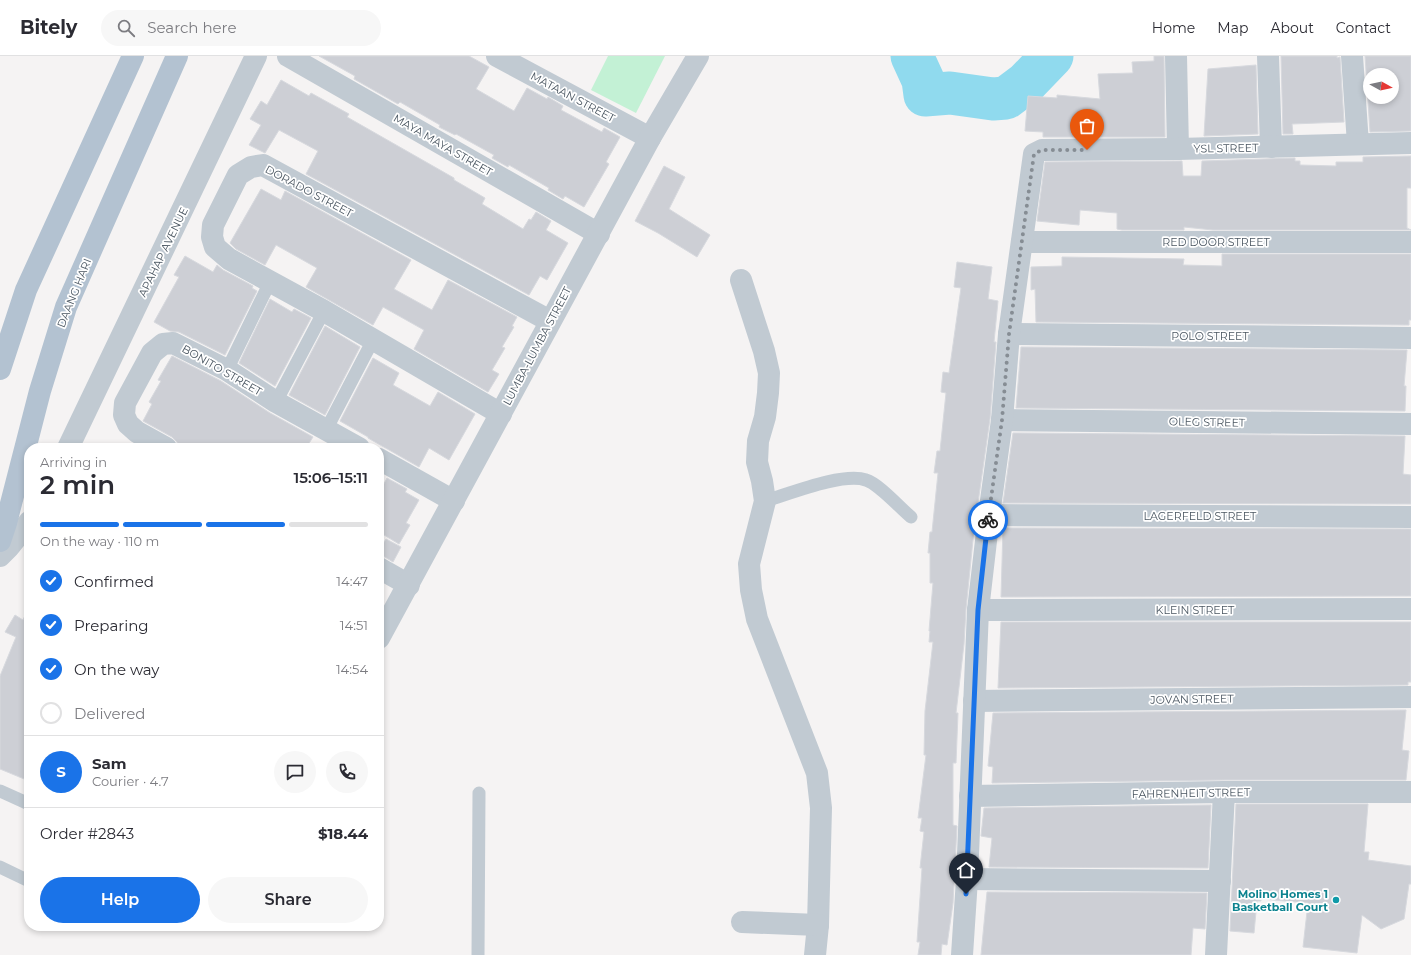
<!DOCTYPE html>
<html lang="en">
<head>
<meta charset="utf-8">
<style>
	:root { --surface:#fff; --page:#f7f7f7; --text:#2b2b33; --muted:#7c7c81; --line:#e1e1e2; --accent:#1a73e8 }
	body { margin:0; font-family:Montserrat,sans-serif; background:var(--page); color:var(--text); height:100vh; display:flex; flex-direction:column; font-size:15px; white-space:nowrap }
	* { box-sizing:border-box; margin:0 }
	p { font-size:13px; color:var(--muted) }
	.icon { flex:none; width:22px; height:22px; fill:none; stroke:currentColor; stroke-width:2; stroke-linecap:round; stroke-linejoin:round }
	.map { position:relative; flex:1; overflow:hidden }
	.side { position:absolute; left:24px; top:387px; width:360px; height:488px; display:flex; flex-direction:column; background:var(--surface); border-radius:16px; box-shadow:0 2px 6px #0003 }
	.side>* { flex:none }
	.needle { width:26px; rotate:98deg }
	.tools { position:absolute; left:1363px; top:12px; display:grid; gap:8px }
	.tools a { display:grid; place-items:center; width:36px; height:36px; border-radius:50%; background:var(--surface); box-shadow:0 2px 6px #0003; font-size:20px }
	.pin { position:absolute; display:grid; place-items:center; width:34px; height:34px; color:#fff; margin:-41px -17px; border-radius:50% 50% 50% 0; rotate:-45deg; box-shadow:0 0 4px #0007 }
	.pin .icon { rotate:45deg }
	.courier { position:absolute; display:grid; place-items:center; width:40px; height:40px; margin:-20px; border:3px solid #1a73e8; border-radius:50%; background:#fff; color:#222; box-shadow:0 1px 5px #0007 }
	.head em { font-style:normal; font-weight:600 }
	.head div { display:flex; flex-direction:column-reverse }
	.head { display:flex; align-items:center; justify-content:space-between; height:68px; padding:0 16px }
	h1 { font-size:26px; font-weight:600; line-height:30px }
	.bar { display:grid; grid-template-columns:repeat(4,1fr); gap:6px 4px; align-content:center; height:48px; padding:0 16px }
	.bar i { height:5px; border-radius:3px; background:var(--line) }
	.bar .selected { background:var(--accent) }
	.bar p { grid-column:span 4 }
	.line { display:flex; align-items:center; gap:10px; padding:0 16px; border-top:1px solid var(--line) }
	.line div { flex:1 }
	.round { display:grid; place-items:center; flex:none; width:42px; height:42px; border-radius:21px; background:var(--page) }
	ol { padding:0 16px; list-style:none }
	li { display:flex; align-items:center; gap:12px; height:44px }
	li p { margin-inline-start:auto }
	li .icon { padding:4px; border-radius:50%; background:var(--accent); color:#fff; stroke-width:4 }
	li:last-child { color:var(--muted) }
	li i { width:22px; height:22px; border:2px solid var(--line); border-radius:50% }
	.primary-button { display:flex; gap:8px; margin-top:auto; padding:8px 16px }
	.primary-button a { flex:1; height:46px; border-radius:24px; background:var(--accent); color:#fff; font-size:16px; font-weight:600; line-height:46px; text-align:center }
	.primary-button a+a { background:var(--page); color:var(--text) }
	header { display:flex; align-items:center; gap:24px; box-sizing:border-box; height:56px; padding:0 20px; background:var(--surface); border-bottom:1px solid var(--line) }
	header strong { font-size:19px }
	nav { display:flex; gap:22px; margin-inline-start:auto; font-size:14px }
	.search { width:280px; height:36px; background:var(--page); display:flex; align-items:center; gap:10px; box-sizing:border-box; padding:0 14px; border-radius:22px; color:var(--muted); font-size:15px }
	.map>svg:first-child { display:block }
	.green { fill:#c3f1d5 }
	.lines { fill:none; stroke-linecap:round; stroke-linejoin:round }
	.river { stroke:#90daee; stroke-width:43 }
	.building { fill:#cdcfd5; stroke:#d7d9de; fill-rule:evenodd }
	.service { stroke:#c1cad2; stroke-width:13 }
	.minor { stroke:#c1cad2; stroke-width:22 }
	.primary { stroke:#b3c2d1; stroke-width:22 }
	.done { stroke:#868d94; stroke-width:4; stroke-dasharray:0 7.2 }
	.route { stroke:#1a73e8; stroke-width:5 }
	.culture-dot { fill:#0f9aa8; stroke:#fff; stroke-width:1.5 }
	.labels { text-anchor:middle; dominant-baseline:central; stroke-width:3.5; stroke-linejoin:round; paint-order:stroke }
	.street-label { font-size:11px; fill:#4a5661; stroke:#fff }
	.culture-label { font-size:11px; font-weight:bold; fill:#0d838f; stroke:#fff; text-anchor:end }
</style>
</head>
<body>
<header>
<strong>Bitely</strong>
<div class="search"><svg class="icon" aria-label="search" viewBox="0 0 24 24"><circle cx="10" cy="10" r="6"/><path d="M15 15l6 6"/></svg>Search here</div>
<nav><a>Home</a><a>Map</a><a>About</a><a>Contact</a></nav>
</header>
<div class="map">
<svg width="1411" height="899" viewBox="0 0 1411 899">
	<rect width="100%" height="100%" fill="#f5f3f3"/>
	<!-- green -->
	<path class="green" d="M 608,0 L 665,0 L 636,57 L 591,34 Z"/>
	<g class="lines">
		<!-- river -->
		<path class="river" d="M 912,0 L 923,24 L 925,39 L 950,37 L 993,43 L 1006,42 L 1026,27 L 1052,0"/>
	</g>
	<!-- building -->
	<g class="building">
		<path d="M 319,0 L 469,0 L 489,11 L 476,33 L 514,55 L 527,32 L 547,43 L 548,41 L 563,50 L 561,54 L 602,76 L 604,72 L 620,81 L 606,106 L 609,108 L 584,151 L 565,140 L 563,143 L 548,134 L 549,132 L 509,109 L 508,111 L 492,102 L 494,99 L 456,78 L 455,79 L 439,71 L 440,69 L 400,46 L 398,48 L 354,23 L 355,20 Z"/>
		<path d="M 1154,0 L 1164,0 L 1165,81 L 1043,81 L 1043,76 L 1025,75 L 1028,40 L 1057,42 L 1057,39 L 1100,43 L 1098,18 L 1133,17 L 1132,6 L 1154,5 Z"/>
		<path d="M 1281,0 L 1337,0 L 1337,2 L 1340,1 L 1344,66 L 1292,68 L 1293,78 L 1283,78 Z"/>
		<path d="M 1365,0 L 1411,0 L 1411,75 L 1370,76 ZM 1370,19 L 1392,19 L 1392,41 L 1370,41 Z"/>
		<path d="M 1256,9 L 1258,78 L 1204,80 L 1208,13 Z"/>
		<path d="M 281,24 L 309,40 L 311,37 L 349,58 L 347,61 L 454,122 L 454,124 L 485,142 L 482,148 L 523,173 L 529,163 L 531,164 L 536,156 L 551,165 L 546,174 L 568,187 L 547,224 L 540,220 L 529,239 L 306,118 L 318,95 L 279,74 L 265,97 L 249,89 L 261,69 L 250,63 L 261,45 L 267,49 Z"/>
		<path d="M 1411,100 L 1411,132 L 1407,132 L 1407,172 L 1411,174 L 1213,174 L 1184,171 L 1184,174 L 1122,174 L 1117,173 L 1117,157 L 1080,154 L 1079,169 L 1037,165 L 1045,106 L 1182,105 L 1183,120 L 1201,120 L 1202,105 L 1295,102 L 1295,105 L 1300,105 L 1300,109 L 1336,110 L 1336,106 L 1363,106 L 1363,101 Z"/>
		<path d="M 664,110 L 685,121 L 669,153 L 710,179 L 697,201 L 658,177 L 635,165 Z"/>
		<path d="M 261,133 L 281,144 L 285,135 L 411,204 L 394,233 L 432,254 L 448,224 L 517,261 L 512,270 L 514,271 L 502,291 L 505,292 L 492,314 L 499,318 L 488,336 L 414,293 L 424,274 L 383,251 L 373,269 L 306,231 L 317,212 L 276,189 L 265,209 L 236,193 L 230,187 Z"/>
		<path d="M 1222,198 L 1411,198 L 1411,264 L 1409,264 L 1409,269 L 1036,266 L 1035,233 L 1031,234 L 1031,211 L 1062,210 L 1062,201 L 1184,203 L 1183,209 L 1222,210 Z"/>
		<path d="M 185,200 L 213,216 L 217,209 L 223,214 L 253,230 L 252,232 L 257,235 L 225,299 L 179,276 L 170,275 L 154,266 L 179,221 L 174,219 Z"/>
		<path d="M 957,206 L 992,211 L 988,243 L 998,245 L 994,286 L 996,286 L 990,363 L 977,454 L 976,454 L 966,553 L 964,588 L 956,657 L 958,657 L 956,707 L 953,707 L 953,769 L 957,770 L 953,847 L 947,889 L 942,888 L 941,899 L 918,899 L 920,886 L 917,886 L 922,812 L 920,812 L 924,776 L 920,775 L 922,762 L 918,762 L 926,699 L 924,699 L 925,655 L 933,586 L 929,586 L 930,575 L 929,575 L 933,527 L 930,527 L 930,497 L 928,497 L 930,476 L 932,476 L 938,417 L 934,417 L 937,395 L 940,395 L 946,337 L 941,336 L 943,316 L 949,317 L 961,232 L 954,231 Z"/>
		<path d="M 270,243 L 292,256 L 294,253 L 311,262 L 275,330 L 239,307 Z"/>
		<path d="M 325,270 L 360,291 L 325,359 L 289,339 Z"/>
		<path d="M 1021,291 L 1407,294 L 1404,330 L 1406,330 L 1405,355 L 1016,352 Z"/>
		<path d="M 172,300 L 221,325 L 270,357 L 313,381 L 306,392 L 178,392 L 177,386 L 172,381 L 143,365 L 152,348 L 149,346 L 161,325 L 158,324 Z"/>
		<path d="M 373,302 L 399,317 L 393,329 L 430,350 L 438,336 L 475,358 L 449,404 L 429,392 L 419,411 L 368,382 L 368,381 L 340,365 Z"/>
		<path d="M 1013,377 L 1405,380 L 1403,418 L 1411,419 L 1411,448 L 1003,447 Z"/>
		<path d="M 387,422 L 407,433 L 405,436 L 419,444 L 406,467 L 410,469 L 399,488 L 379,476 L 379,437 Z"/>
		<path d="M 1003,472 L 1411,473 L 1411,540 L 1001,541 Z"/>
		<path d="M 386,483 L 401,491 L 393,506 L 385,501 L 379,500 L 379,494 Z"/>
		<path d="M 29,551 L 29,725 L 0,713 L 0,620 L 16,581 L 5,576 L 15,559 L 23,564 Z"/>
		<path d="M 1001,566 L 1411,566 L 1411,626 L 1408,626 L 1408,629 L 998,632 Z"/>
		<path d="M 1406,654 L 1402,694 L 1409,695 L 1406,724 L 1224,724 L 992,727 L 993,711 L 988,710 L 993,657 Z"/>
		<path d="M 1236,748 L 1368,748 L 1364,796 L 1369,796 L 1368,804 L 1411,810 L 1411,828 L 1409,828 L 1404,863 L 1381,873 L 1362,859 L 1357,897 L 1303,891 L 1308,847 L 1261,843 L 1261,845 L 1257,845 L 1254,877 L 1230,875 Z"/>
		<path d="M 1211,749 L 1208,812 L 989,811 L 992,782 L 981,780 L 984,752 Z"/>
		<path d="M 987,836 L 1207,837 L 1205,873 L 1193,872 L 1191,899 L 981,899 Z"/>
	</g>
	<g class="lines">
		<!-- service -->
		<g class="service">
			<path d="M 227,314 L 270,226"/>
			<path d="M 276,346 L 324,255"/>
			<path d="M 326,374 L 373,284"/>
			<path d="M 765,445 C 789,438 843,416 866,424 C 879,428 900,452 911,461"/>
			<path d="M 0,735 L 29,748"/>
			<path d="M 0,811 L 29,825"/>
			<path d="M 478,899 L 479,737"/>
		</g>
		<!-- minor -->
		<g class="minor">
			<path d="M 288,0 L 599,178"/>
			<path d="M 497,0 L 650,82"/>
			<path d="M 1176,0 L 1178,93"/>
			<path d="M 1268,0 L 1271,91"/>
			<path d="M 1352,0 L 1358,88"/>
			<path d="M 1022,186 L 1411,186"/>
			<path d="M 741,224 L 764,295 L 769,317 L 768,337 L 765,361 L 758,385 L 757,406 L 762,425 L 765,445 L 749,508 L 751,534 L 757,563 L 817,717 L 821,752 L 818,869 L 815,899"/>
			<path d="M 1009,278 L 1411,282"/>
			<path d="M 501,358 L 324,255 L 229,203 L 215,191 L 212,181 L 213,169 L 238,119 L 251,111 L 263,109 L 550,265"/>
			<path d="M 1002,364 L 1411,368"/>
			<path d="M 68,392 L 256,0"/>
			<path d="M 166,392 L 137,376 L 128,368 L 124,359 L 125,347 L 152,297 L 163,288 L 173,287 L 227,314 L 276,346 L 359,392"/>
			<path d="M 379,403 L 454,445"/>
			<path d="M 989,459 L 1411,461"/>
			<path d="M 0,500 L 9,491 L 29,466"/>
			<path d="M 379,512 L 409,529"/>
			<path d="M 978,554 L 1411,553"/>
			<path d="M 379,582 L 650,82 L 698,0"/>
			<path d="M 974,645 L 1411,641"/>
			<path d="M 970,740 L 1224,736 L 1411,736"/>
			<path d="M 967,823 L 1220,825"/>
			<path d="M 742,866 L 818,869"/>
			<path d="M 962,899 L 967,823 L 978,554 L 989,459 L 1002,364 L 1009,278 L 1034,98 L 1042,94 L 1178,93 L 1411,87"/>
			<path d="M 1216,899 L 1224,736"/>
		</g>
		<!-- primary -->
		<g class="primary">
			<path d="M 0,313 L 26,234 L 133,0"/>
			<path d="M 0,485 L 6,467 L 40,335 L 66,251 L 177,0"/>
		</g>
	</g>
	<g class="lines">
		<!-- done -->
		<path class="done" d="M 988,464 L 1002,364 L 1009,278 L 1034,98 L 1042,94 L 1087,94"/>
		<!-- route -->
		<path class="route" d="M 966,838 L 978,554 L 988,464"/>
	</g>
	<!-- markers -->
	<circle class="culture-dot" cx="1336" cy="844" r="4"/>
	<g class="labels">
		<!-- street labels -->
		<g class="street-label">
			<text transform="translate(573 41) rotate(28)">MATAAN STREET</text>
			<text transform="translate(443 89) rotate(30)">MAYA MAYA STREET</text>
			<text transform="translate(1226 92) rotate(-1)">YSL STREET</text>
			<text transform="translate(309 135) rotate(28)">DORADO STREET</text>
			<text x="1216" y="186">RED DOOR STREET</text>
			<text transform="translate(163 196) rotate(-64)">APAHAP AVENUE</text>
			<text transform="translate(74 237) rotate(-68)">DAANG HARI</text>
			<text x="1210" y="280">POLO STREET</text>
			<text transform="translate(537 290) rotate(-62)">LUMBA-LUMBA STREET</text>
			<text transform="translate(222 314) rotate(30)">BONITO STREET</text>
			<text transform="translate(1207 366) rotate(1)">OLEG STREET</text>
			<text x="1200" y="460">LAGERFELD STREET</text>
			<text x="1195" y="554">KLEIN STREET</text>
			<text transform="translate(1192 643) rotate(-1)">JOVAN STREET</text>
			<text transform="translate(1191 737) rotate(-1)">FAHRENHEIT STREET</text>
		</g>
		<!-- culture labels -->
		<g class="culture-label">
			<text x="1328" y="838">Molino Homes 1<tspan x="1328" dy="13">Basketball Court</tspan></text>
		</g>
	</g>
</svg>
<div class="tools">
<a><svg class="needle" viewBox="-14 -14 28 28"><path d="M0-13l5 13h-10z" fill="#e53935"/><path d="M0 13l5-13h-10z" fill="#7c7c81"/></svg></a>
</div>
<div class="pin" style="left:1087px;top:94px;background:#ea580c"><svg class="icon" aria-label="bag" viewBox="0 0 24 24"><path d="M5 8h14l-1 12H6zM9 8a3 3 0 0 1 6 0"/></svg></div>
<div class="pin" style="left:966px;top:838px;background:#1f2937"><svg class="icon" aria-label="home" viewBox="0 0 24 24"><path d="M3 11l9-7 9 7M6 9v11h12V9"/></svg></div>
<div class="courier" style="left:988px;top:464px"><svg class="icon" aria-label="bike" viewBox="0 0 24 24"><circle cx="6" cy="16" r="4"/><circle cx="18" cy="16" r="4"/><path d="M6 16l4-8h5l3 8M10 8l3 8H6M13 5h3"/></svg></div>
<section class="side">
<div class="head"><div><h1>2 min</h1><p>Arriving in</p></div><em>15:06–15:11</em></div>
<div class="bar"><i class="selected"></i><i class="selected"></i><i class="selected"></i><i></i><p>On the way · 110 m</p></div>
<ol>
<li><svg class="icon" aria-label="check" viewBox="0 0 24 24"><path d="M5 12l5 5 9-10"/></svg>Confirmed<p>14:47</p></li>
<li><svg class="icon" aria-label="check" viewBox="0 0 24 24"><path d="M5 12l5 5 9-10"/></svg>Preparing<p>14:51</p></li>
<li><svg class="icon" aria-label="check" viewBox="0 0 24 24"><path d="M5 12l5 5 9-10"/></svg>On the way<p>14:54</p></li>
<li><i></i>Delivered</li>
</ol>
<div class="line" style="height:72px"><b class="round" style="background:var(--accent);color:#fff">S</b><div><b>Sam</b><p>Courier · 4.7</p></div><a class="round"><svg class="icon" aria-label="chat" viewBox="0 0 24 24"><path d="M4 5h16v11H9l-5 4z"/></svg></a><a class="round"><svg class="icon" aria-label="phone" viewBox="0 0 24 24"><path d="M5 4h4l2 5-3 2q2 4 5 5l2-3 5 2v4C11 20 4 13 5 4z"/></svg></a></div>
<div class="line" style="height:52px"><div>Order #2843</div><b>$18.44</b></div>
<div class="primary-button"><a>Help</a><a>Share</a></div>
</section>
</div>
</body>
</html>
